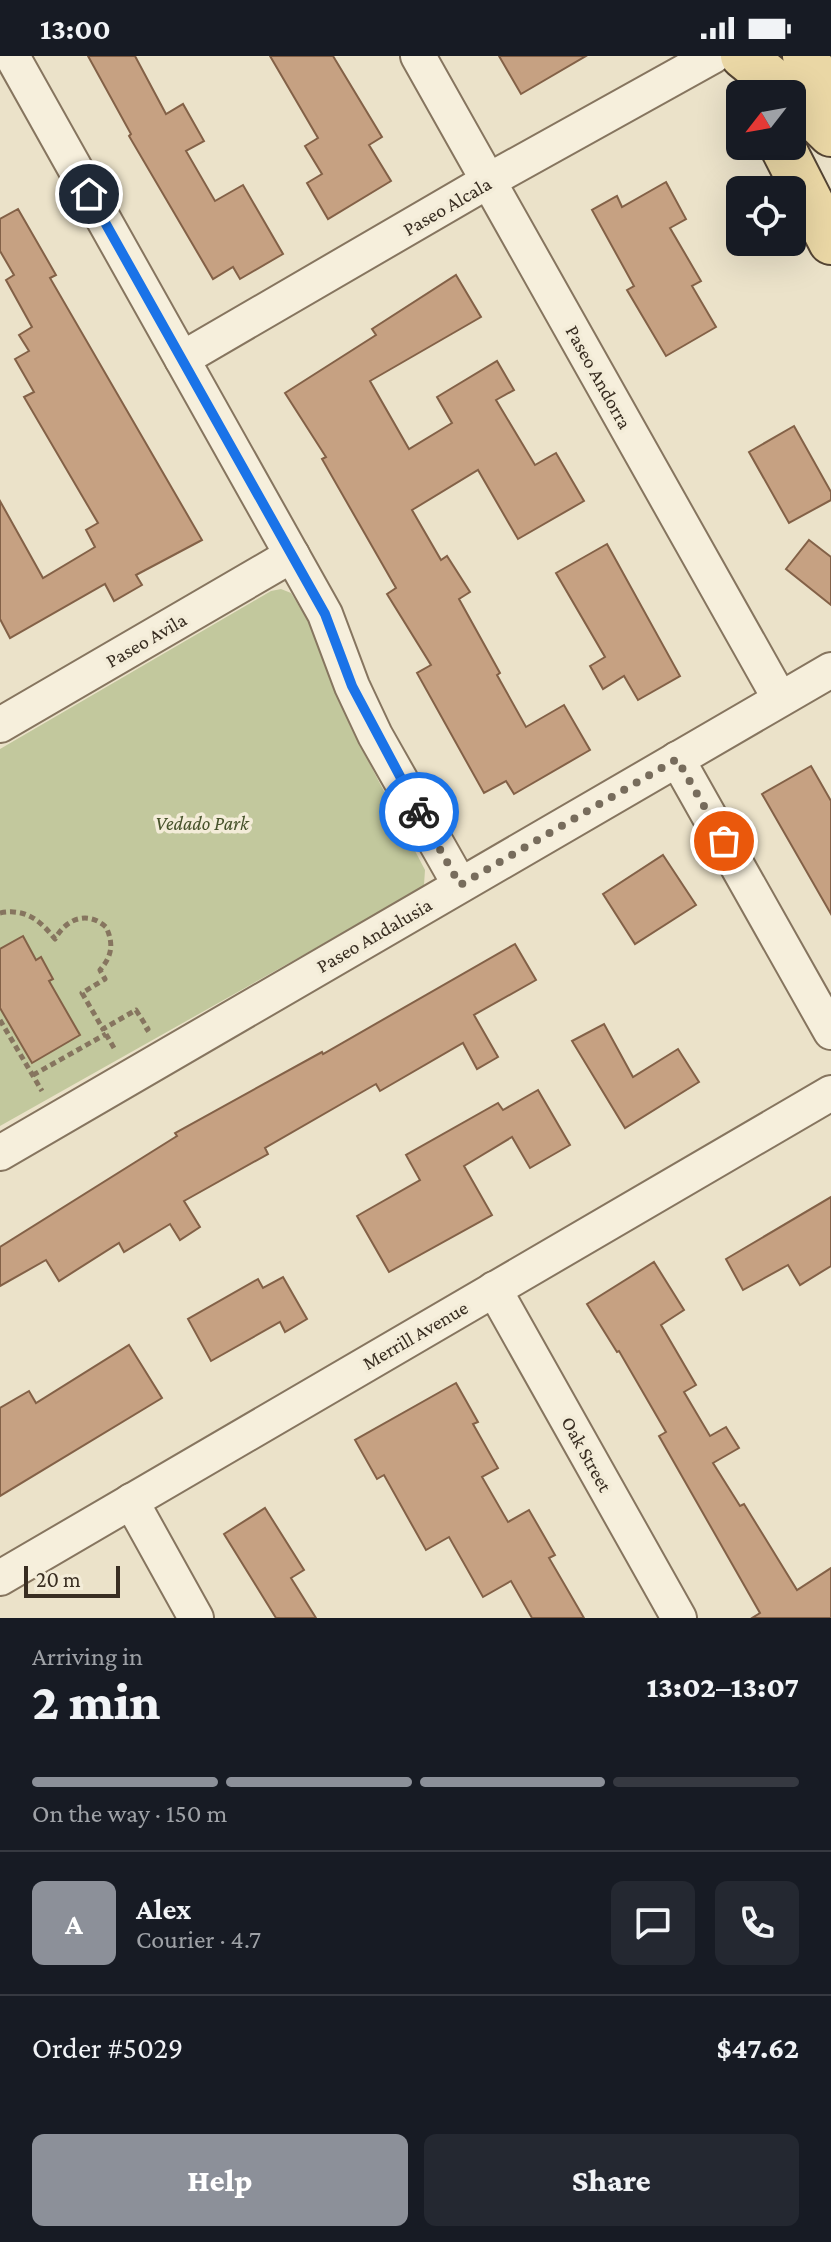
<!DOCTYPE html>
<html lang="en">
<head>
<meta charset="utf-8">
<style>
	:root { --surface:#171b24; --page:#242831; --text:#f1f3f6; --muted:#9ea1a6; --line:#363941; --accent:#8c9099 }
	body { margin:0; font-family:"Crimson Pro",serif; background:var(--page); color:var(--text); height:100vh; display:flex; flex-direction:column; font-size:30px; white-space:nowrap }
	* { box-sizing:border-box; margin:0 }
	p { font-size:26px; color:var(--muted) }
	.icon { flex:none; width:44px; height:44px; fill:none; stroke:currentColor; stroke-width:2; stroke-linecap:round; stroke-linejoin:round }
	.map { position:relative; height:1562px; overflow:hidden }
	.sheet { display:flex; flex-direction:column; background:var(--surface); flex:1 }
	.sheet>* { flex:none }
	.needle { width:52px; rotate:239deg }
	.fabs { position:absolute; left:726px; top:24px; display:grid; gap:16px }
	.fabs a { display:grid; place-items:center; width:80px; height:80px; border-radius:12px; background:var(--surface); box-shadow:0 8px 32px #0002; font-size:40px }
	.scale { position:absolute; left:24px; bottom:20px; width:96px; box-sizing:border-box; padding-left:8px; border:4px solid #382d21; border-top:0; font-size:22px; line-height:28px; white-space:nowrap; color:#382d21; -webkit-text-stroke:6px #f3ecd8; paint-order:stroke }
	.pin { position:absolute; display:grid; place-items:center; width:68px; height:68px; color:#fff; margin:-34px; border:4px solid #fff; border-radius:50%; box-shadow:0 2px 8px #0007 }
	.courier { position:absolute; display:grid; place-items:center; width:80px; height:80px; margin:-40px; border:6px solid #1a73e8; border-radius:50%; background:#fff; color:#222; box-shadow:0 2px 10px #0007 }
	.head em { font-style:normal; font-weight:800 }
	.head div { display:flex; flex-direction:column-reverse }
	.head { display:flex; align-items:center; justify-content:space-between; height:136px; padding:0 32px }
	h1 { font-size:52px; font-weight:800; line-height:60px }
	.bar { display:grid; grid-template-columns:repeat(4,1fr); gap:12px 8px; align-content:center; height:96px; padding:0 32px }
	.bar i { height:10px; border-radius:6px; background:var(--line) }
	.bar .active { background:var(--accent) }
	.bar p { grid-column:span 4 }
	.line { display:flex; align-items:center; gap:20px; padding:0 32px; border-top:2px solid var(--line) }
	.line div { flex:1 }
	.round { display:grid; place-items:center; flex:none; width:84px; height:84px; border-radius:12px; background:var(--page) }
	.primary-button { display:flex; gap:16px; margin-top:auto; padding:16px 32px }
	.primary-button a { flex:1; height:92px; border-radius:12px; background:var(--accent); color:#fff; font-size:32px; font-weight:800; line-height:92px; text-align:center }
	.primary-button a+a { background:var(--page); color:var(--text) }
	.status { display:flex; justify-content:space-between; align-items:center; height:56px; padding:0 40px; background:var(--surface); direction:ltr }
	.status svg { height:22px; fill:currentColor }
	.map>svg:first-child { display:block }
	.green { fill:#c2c89d }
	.building { fill:#c6a182; stroke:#836147; stroke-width:2 }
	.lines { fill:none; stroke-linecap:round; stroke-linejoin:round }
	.minor-casing { stroke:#86755f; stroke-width:38 }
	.primary-casing { stroke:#544433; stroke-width:48 }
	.path { stroke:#86755f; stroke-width:5; stroke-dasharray:6 4; stroke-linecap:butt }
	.minor { stroke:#f6efdc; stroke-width:34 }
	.primary { stroke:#ead7a5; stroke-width:44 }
	.done { stroke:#776c5c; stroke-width:8; stroke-dasharray:0 14.4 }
	.route { stroke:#1a73e8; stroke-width:10 }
	.labels { text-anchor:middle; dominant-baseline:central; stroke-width:7; stroke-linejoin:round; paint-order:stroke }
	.street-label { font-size:20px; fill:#382d21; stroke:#f3ecd8 }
	.park-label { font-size:20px; font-style:italic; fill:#46522a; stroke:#f3ecd8 }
</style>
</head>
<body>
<div class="status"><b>13:00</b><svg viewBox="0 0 49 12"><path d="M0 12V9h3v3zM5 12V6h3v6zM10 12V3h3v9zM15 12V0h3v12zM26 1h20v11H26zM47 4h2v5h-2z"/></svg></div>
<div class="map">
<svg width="831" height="1562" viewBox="0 0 831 1562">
	<rect width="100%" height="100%" fill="#ebe2c9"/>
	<!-- green -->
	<path class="green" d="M 281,533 L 291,537 L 322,587 L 343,639 L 350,670 L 425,814 L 424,829 L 417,835 L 0,1070 L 0,693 L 271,535 Z"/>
	<!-- building -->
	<g class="building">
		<path d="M 88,0 L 135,0 L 166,58 L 183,48 L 204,85 L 186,95 L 215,145 L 243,129 L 283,198 L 240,223 L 233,211 L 213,223 L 129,80 L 131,78 Z"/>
		<path d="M 270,0 L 333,0 L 382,81 L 369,89 L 391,125 L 328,163 L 307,127 L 322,118 L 305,90 L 318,82 Z"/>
		<path d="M 499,0 L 586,0 L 521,38 Z"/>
		<path d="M 666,126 L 686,163 L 670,172 L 701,225 L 692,230 L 716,271 L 666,300 L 627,234 L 634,230 L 592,154 L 617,140 L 622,151 Z"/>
		<path d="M 18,153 L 56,219 L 50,222 L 202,484 L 136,519 L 142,529 L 114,545 L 105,528 L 10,582 L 0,563 L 0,445 L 43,522 L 95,491 L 86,474 L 98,467 L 24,341 L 34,336 L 15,303 L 29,295 L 19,279 L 32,271 L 6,224 L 14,219 L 0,195 L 0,163 Z"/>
		<path d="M 456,219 L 481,261 L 370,325 L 409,393 L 452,367 L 437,341 L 497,305 L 514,334 L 496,344 L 535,409 L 556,397 L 584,445 L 518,483 L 478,414 L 412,454 L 441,504 L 447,500 L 470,536 L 459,543 L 500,617 L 497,619 L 526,671 L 564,649 L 590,694 L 514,738 L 506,725 L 484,737 L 417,617 L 431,609 L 387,538 L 396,532 L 322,403 L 326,401 L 285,337 L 376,279 L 372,273 Z"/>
		<path d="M 794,370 L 831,436 L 831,444 L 789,467 L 749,396 Z"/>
		<path d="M 809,484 L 831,501 L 831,549 L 786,513 Z"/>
		<path d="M 607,488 L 680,620 L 638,644 L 624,620 L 603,633 L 590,610 L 605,601 L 556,517 Z"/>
		<path d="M 811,710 L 831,745 L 831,858 L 762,738 Z"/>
		<path d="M 663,799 L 696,849 L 635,888 L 603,838 Z"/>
		<path d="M 23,880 L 36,904 L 41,901 L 53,923 L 49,925 L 80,979 L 32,1007 L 0,952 L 0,893 Z"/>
		<path d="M 515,888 L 536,924 L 474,959 L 498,1001 L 477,1013 L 463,987 L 380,1035 L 376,1028 L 265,1092 L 268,1098 L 184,1145 L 200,1171 L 180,1184 L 170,1168 L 124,1196 L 119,1187 L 59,1225 L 46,1204 L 0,1230 L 0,1191 L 177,1080 L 175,1077 L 322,996 L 323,998 Z"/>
		<path d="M 604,968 L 633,1021 L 678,993 L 699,1026 L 625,1072 L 572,985 Z"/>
		<path d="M 538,1034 L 570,1089 L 530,1112 L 512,1081 L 464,1110 L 492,1159 L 389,1216 L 357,1160 L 420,1124 L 406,1099 L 498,1047 L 503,1054 Z"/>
		<path d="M 831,1141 L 831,1210 L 800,1229 L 788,1209 L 743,1234 L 726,1203 Z"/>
		<path d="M 654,1206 L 684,1254 L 661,1269 L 696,1329 L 684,1336 L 710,1380 L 726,1371 L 739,1392 L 713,1407 L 740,1450 L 744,1448 L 797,1534 L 831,1512 L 831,1562 L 752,1562 L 760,1557 L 659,1380 L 666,1376 L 619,1295 L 617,1296 L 587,1248 Z"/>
		<path d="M 283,1221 L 307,1263 L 285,1276 L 280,1266 L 211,1305 L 188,1263 L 258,1223 L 263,1232 Z"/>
		<path d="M 129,1289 L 162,1342 L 0,1440 L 0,1352 L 29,1335 L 36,1347 Z"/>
		<path d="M 456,1327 L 478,1366 L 473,1368 L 498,1412 L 482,1421 L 508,1466 L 529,1454 L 555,1499 L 549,1502 L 584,1562 L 532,1562 L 511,1525 L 483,1541 L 449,1481 L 426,1494 L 384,1419 L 377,1423 L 355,1384 Z"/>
		<path d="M 265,1452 L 304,1514 L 291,1522 L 316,1562 L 276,1562 L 224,1478 Z"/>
	</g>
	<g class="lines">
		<defs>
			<g id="minor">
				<path d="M 12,0 L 325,558 L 352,630 L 375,679 L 460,829"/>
				<path d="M 418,0 L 780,643"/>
				<path d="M 182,303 L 488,125 L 713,0"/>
				<path d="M 0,669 L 292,499"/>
				<path d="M 677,703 L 831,976"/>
				<path d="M 0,1097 L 831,614"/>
				<path d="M 494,1233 L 679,1562"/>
				<path d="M 131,1445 L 196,1562"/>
				<path d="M 0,1522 L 831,1037"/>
			</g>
			<g id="primary">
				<path d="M 743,0 L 790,38"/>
				<path d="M 805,0 L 831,47"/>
				<path d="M 792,40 L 831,78"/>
				<path d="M 782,90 L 831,186"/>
			</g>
		</defs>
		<!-- minor casing -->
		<use href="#minor" class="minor-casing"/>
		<!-- primary casing -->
		<use href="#primary" class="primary-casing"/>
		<!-- path -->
		<g class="path">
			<path d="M 0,857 C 25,852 40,864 55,883 C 66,863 87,854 106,871 C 114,888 112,900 100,914 L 105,923 L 82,937 L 103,973"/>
			<path d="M 0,964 L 42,1035"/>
			<path d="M 114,992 L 103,973 L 136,954 L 148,973 L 145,975"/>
			<path d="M 33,1019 L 106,978"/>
		</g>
		<!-- minor -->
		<use href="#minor" class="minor"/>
		<!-- primary -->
		<use href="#primary" class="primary"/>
	</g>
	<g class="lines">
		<!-- done -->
		<path class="done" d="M 419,756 L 460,829 L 677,703 L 724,785"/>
		<!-- route -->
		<path class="route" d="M 89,138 L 325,558 L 352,630 L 419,756"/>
	</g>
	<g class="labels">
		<!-- street labels -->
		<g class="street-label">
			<text transform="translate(447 150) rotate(-30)">Paseo Alcala</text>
			<text transform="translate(599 321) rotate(61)">Paseo Andorra</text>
			<text transform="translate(146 584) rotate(-30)">Paseo Avila</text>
			<text transform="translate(374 879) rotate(-30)">Paseo Andalusia</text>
			<text transform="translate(415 1279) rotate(-30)">Merrill Avenue</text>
			<text transform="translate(587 1398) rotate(61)">Oak Street</text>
		</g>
		<!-- park labels -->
		<g class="park-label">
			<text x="202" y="767">Vedado Park</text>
		</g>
	</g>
</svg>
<div class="fabs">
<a><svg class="needle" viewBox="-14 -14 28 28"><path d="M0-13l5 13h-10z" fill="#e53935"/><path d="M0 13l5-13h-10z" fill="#9ea1a6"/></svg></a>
<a><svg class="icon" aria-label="locate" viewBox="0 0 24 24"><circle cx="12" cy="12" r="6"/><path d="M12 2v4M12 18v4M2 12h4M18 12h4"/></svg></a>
</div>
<div class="scale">20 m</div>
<div class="pin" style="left:724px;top:785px;background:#ea580c"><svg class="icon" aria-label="bag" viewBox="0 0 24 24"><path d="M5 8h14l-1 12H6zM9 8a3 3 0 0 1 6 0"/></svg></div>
<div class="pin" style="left:89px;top:138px;background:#1f2937"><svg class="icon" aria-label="home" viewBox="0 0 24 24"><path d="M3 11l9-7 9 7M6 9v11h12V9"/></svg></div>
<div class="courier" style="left:419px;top:756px"><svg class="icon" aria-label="bike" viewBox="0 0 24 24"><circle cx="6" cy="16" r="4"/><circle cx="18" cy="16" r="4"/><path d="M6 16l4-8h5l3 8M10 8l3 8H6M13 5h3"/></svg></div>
</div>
<section class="sheet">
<div class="head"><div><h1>2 min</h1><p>Arriving in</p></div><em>13:02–13:07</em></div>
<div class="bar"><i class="active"></i><i class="active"></i><i class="active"></i><i></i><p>On the way · 150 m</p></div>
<div class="line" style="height:144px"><b class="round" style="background:var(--accent);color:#fff">A</b><div><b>Alex</b><p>Courier · 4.7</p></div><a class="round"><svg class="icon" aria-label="chat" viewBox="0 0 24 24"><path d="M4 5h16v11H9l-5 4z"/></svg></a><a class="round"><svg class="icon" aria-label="phone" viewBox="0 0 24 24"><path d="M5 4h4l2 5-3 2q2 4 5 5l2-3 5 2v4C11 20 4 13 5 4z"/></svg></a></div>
<div class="line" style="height:104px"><div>Order #5029</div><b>$47.62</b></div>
<div class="primary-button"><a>Help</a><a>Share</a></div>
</section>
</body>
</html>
